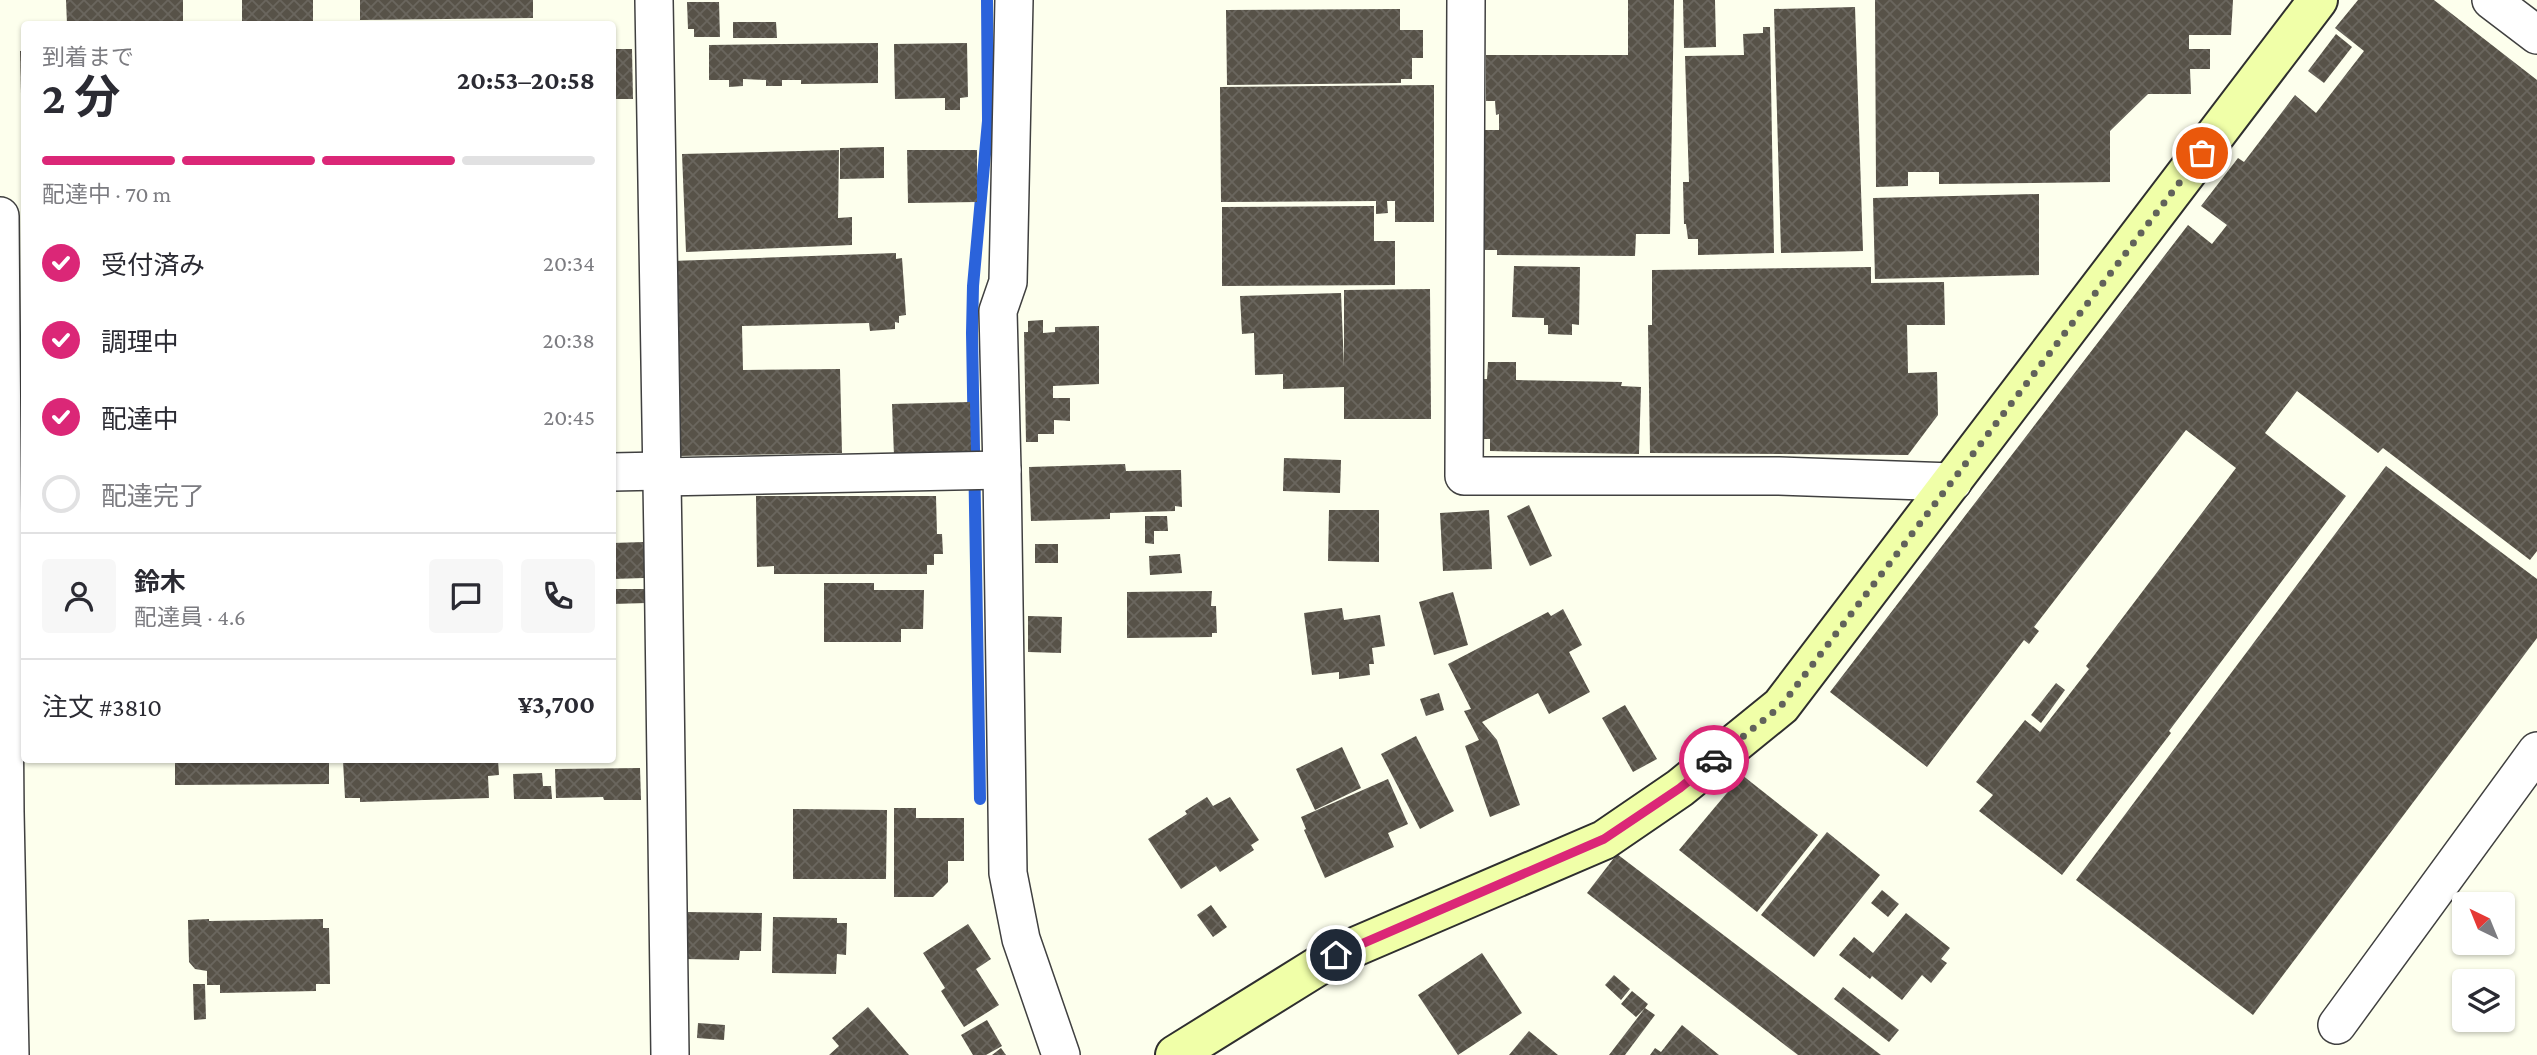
<!DOCTYPE html>
<html lang="ja">
<head>
<meta charset="utf-8">
<style>
	:root { --surface:#fff; --page:#f7f7f7; --text:#2b2b33; --muted:#7c7c81; --line:#e1e1e2; --accent:#db2777 }
	body { margin:0; font-family:"Crimson Pro","Noto Sans JP",serif; background:var(--page); color:var(--text); height:100vh; display:flex; flex-direction:column; font-size:26px; white-space:nowrap }
	* { box-sizing:border-box; margin:0 }
	p { font-size:23px; color:var(--muted) }
	.icon { flex:none; width:38px; height:38px; fill:none; stroke:currentColor; stroke-width:2; stroke-linecap:round; stroke-linejoin:round }
	.map { position:relative; flex:1; overflow:hidden }
	.panel { position:absolute; left:21px; top:21px; width:595px; height:742px; display:flex; flex-direction:column; background:var(--surface); border-radius:7px; box-shadow:0 2px 5px #0004 }
	.panel>* { flex:none }
	.needle { width:46px; rotate:317deg }
	.buttons { position:absolute; left:2452px; top:892px; display:grid; gap:14px }
	.buttons a { display:grid; place-items:center; width:63px; height:63px; border-radius:7px; background:var(--surface); box-shadow:0 2px 5px #0004; font-size:35px }
	.pin { position:absolute; display:grid; place-items:center; width:60px; height:60px; color:#fff; margin:-30px; border:4px solid #fff; border-radius:50%; box-shadow:0 2px 7px #0007 }
	.courier { position:absolute; display:grid; place-items:center; width:70px; height:70px; margin:-35px; border:5px solid #db2777; border-radius:50%; background:#fff; color:#222; box-shadow:0 2px 9px #0007 }
	.overview em { font-style:normal; font-weight:700 }
	.overview div { display:flex; flex-direction:column-reverse }
	.overview { display:flex; align-items:center; justify-content:space-between; height:119px; padding:0 21px }
	h1 { font-size:46px; font-weight:700; line-height:52px }
	.bar { display:grid; grid-template-columns:repeat(4,1fr); gap:10px 7px; align-content:center; height:84px; padding:0 21px }
	.bar i { height:9px; border-radius:5px; background:var(--line) }
	.bar .selected { background:var(--accent) }
	.bar p { grid-column:span 4 }
	.line { display:flex; align-items:center; gap:18px; padding:0 21px; border-top:2px solid var(--line) }
	.line div { flex:1 }
	.round { display:grid; place-items:center; flex:none; width:74px; height:74px; border-radius:7px; background:var(--page) }
	ol { padding:0 21px; list-style:none }
	li { display:flex; align-items:center; gap:21px; height:77px }
	li p { margin-inline-start:auto }
	li .icon { padding:7px; border-radius:50%; background:var(--accent); color:#fff; stroke-width:4 }
	li:last-child { color:var(--muted) }
	li i { width:38px; height:38px; border:4px solid var(--line); border-radius:50% }
	.map>svg:first-child { display:block }
	.lines { fill:none; stroke-linecap:round; stroke-linejoin:round }
	.stream { stroke:#2b63db; stroke-width:12 }
	.building { fill:url(#building-cross-hatch) }
	.street-casing { stroke:#404040; stroke-width:40 }
	.secondary-casing { stroke:#2f2f2f; stroke-width:42 }
	.street { stroke:#fff; stroke-width:37 }
	.secondary { stroke:#f0ffa8; stroke-width:38 }
	.done { stroke:#61625b; stroke-width:7; stroke-dasharray:0 12.6 }
	.route { stroke:#db2777; stroke-width:9 }
</style>
</head>
<body>
<div class="map">
<svg width="2537" height="1055" viewBox="0 0 2537 1055">
	<defs>
		<pattern id="building-cross-hatch" width="8" height="8" patternUnits="userSpaceOnUse" patternTransform="scale(1.75)"><rect width="8" height="8" fill="#575248"/><path d="M0 0l8 8M0 8l8-8" fill="none" stroke="#6a665e"/></pattern>
	</defs>
	<rect width="100%" height="100%" fill="#fdffed"/>
	<g class="lines">
		<!-- stream -->
		<path class="stream" d="M 980,799 L 972,333 L 973,286 L 988,121 L 987,0"/>
	</g>
	<!-- building -->
	<g class="building">
		<path d="M 66,0 L 183,0 L 183,24 L 67,24 Z"/>
		<rect x="242" y="0" width="71" height="24"/>
		<path d="M 360,0 L 533,0 L 533,18 L 360,20 Z"/>
		<path d="M 1628,0 L 1674,0 L 1670,234 L 1636,234 L 1635,256 L 1497,255 L 1497,250 L 1485,250 L 1485,130 L 1499,130 L 1499,114 L 1496,115 L 1495,101 L 1486,101 L 1486,55 L 1628,55 Z"/>
		<path d="M 1683,0 L 1715,0 L 1716,47 L 1684,48 Z"/>
		<path d="M 1875,0 L 2233,0 L 2231,35 L 2189,35 L 2189,49 L 2210,49 L 2210,69 L 2190,69 L 2191,94 L 2148,94 L 2110,131 L 2110,182 L 1939,184 L 1939,172 L 1908,172 L 1908,186 L 1876,187 Z"/>
		<path d="M 2358,0 L 2434,0 L 2537,80 L 2537,551 L 2530,560 L 2383,448 L 2378,453 L 2297,391 L 2265,433 L 2346,496 L 2169,731 L 2171,733 L 2062,875 L 1979,811 L 1993,795 L 1976,782 L 2025,720 L 2040,732 L 2089,669 L 2086,666 L 2236,468 L 2186,430 L 2034,627 L 2039,631 L 2029,644 L 2024,640 L 1927,767 L 1830,692 L 2188,225 L 2212,244 L 2227,225 L 2201,206 L 2238,158 L 2244,162 L 2295,95 L 2316,113 L 2364,51 L 2335,28 Z"/>
		<path d="M 687,2 L 719,2 L 720,37 L 694,37 L 694,29 L 688,29 Z"/>
		<path d="M 1855,7 L 1863,251 L 1781,253 L 1774,9 Z"/>
		<path d="M 1400,9 L 1400,30 L 1423,30 L 1423,58 L 1412,58 L 1412,79 L 1401,79 L 1401,83 L 1227,85 L 1226,10 Z"/>
		<path d="M 733,22 L 776,22 L 777,38 L 733,38 Z"/>
		<path d="M 1763,27 L 1770,27 L 1774,253 L 1698,255 L 1698,239 L 1688,239 L 1686,224 L 1684,224 L 1683,182 L 1689,182 L 1685,56 L 1744,55 L 1743,34 L 1763,33 Z"/>
		<path d="M 2336,34 L 2352,47 L 2324,83 L 2308,71 Z"/>
		<path d="M 878,43 L 878,83 L 801,84 L 801,80 L 782,80 L 782,86 L 766,86 L 766,80 L 743,79 L 743,86 L 729,87 L 729,80 L 709,80 L 709,45 Z"/>
		<path d="M 967,43 L 968,97 L 960,98 L 960,110 L 945,110 L 945,98 L 895,99 L 894,44 Z"/>
		<path d="M 612,49 L 632,49 L 633,99 L 612,99 Z"/>
		<path d="M 20,51 L 24,51 L 24,94 L 21,94 Z"/>
		<path d="M 1434,85 L 1434,222 L 1395,222 L 1395,201 L 1387,201 L 1388,213 L 1376,214 L 1376,201 L 1221,202 L 1220,87 Z"/>
		<path d="M 884,147 L 884,178 L 840,179 L 840,148 Z"/>
		<path d="M 839,150 L 838,218 L 852,217 L 852,245 L 686,252 L 682,154 Z"/>
		<path d="M 907,150 L 977,150 L 977,202 L 908,203 Z"/>
		<path d="M 2039,194 L 2039,275 L 1875,279 L 1873,198 Z"/>
		<path d="M 1374,206 L 1374,241 L 1395,241 L 1395,285 L 1222,286 L 1222,207 Z"/>
		<path d="M 896,253 L 896,259 L 902,258 L 906,315 L 899,316 L 899,323 L 895,322 L 895,329 L 870,331 L 869,323 L 742,326 L 743,370 L 840,369 L 842,453 L 677,456 L 672,261 Z"/>
		<path d="M 1514,266 L 1580,267 L 1579,325 L 1572,324 L 1572,335 L 1548,334 L 1548,325 L 1544,325 L 1544,318 L 1512,317 Z"/>
		<path d="M 1871,267 L 1871,283 L 1944,282 L 1945,325 L 1907,325 L 1908,373 L 1937,372 L 1938,415 L 1908,455 L 1650,453 L 1648,325 L 1652,325 L 1652,270 Z"/>
		<path d="M 1430,289 L 1431,419 L 1344,419 L 1344,387 L 1283,389 L 1283,374 L 1255,375 L 1254,333 L 1242,334 L 1240,296 L 1341,293 L 1344,367 L 1344,290 Z"/>
		<path d="M 1043,320 L 1043,333 L 1055,332 L 1055,327 L 1099,326 L 1099,384 L 1053,386 L 1053,398 L 1070,398 L 1070,421 L 1054,420 L 1054,434 L 1038,434 L 1038,442 L 1026,442 L 1024,332 L 1028,332 L 1028,321 Z"/>
		<path d="M 1488,362 L 1516,362 L 1516,380 L 1622,382 L 1621,386 L 1641,387 L 1639,454 L 1490,451 L 1490,439 L 1482,439 L 1483,379 L 1487,379 Z"/>
		<path d="M 970,402 L 971,454 L 894,456 L 892,404 Z"/>
		<path d="M 1284,458 L 1341,460 L 1340,493 L 1283,491 Z"/>
		<path d="M 1125,464 L 1126,471 L 1181,470 L 1182,507 L 1175,506 L 1175,511 L 1110,513 L 1110,519 L 1031,521 L 1029,467 Z"/>
		<path d="M 2386,466 L 2537,579 L 2537,638 L 2253,1015 L 2076,880 Z"/>
		<path d="M 756,496 L 936,496 L 937,534 L 942,534 L 943,554 L 934,554 L 934,565 L 927,565 L 927,574 L 774,574 L 774,566 L 757,567 Z"/>
		<path d="M 1529,505 L 1552,556 L 1530,566 L 1507,516 Z"/>
		<path d="M 1329,510 L 1379,510 L 1379,562 L 1328,561 Z"/>
		<path d="M 1489,510 L 1492,569 L 1443,571 L 1440,513 Z"/>
		<path d="M 1145,516 L 1167,516 L 1168,531 L 1154,531 L 1154,544 L 1145,543 Z"/>
		<path d="M 644,542 L 644,578 L 612,579 L 612,543 Z"/>
		<rect x="1035" y="544" width="23" height="19"/>
		<path d="M 1180,554 L 1182,573 L 1150,575 L 1149,556 Z"/>
		<path d="M 824,583 L 874,583 L 874,590 L 924,590 L 923,629 L 901,629 L 901,642 L 824,642 Z"/>
		<path d="M 612,589 L 647,589 L 647,603 L 612,604 Z"/>
		<path d="M 1212,591 L 1211,606 L 1216,606 L 1217,633 L 1212,633 L 1212,637 L 1127,638 L 1127,592 Z"/>
		<path d="M 1453,592 L 1468,645 L 1434,655 L 1419,602 Z"/>
		<path d="M 1342,608 L 1344,620 L 1380,615 L 1385,646 L 1372,648 L 1374,664 L 1369,664 L 1370,675 L 1339,679 L 1339,672 L 1312,675 L 1304,613 Z"/>
		<path d="M 1563,609 L 1582,645 L 1569,652 L 1590,692 L 1549,714 L 1538,693 L 1482,722 L 1497,740 L 1520,805 L 1490,817 L 1465,746 L 1479,740 L 1464,711 L 1471,709 L 1448,664 L 1548,612 L 1551,616 Z"/>
		<path d="M 1028,616 L 1062,617 L 1061,653 L 1028,652 Z"/>
		<path d="M 2056,683 L 2065,690 L 2041,723 L 2031,715 Z"/>
		<path d="M 1439,693 L 1444,710 L 1426,716 L 1420,699 Z"/>
		<path d="M 1625,705 L 1657,759 L 1633,772 L 1602,718 Z"/>
		<path d="M 1416,736 L 1454,811 L 1420,829 L 1381,754 Z"/>
		<path d="M 1342,747 L 1361,788 L 1315,810 L 1296,769 Z"/>
		<path d="M 175,760 L 329,760 L 329,784 L 175,785 Z"/>
		<path d="M 343,760 L 498,760 L 499,775 L 488,776 L 489,798 L 360,802 L 360,798 L 345,798 Z"/>
		<path d="M 640,768 L 641,800 L 604,800 L 603,797 L 556,798 L 555,769 Z"/>
		<path d="M 542,773 L 543,786 L 551,786 L 552,799 L 514,799 L 513,774 Z"/>
		<path d="M 1742,775 L 1818,835 L 1757,912 L 1679,850 Z"/>
		<path d="M 1388,779 L 1408,824 L 1388,833 L 1394,847 L 1325,878 L 1304,830 L 1306,829 L 1301,817 Z"/>
		<path d="M 1207,797 L 1213,806 L 1230,797 L 1259,840 L 1251,845 L 1254,850 L 1220,872 L 1216,866 L 1181,889 L 1148,839 L 1187,814 L 1185,811 Z"/>
		<path d="M 894,808 L 916,808 L 916,818 L 964,818 L 964,861 L 948,861 L 948,882 L 933,897 L 894,897 Z"/>
		<path d="M 793,809 L 887,810 L 886,879 L 793,879 Z"/>
		<path d="M 1827,832 L 1880,875 L 1814,957 L 1761,915 Z"/>
		<path d="M 1617,854 L 1881,1055 L 1798,1055 L 1587,893 Z"/>
		<path d="M 1882,890 L 1899,904 L 1888,917 L 1871,903 Z"/>
		<path d="M 1211,905 L 1227,927 L 1213,937 L 1197,915 Z"/>
		<path d="M 685,912 L 762,913 L 761,951 L 740,951 L 739,960 L 684,959 Z"/>
		<path d="M 1906,913 L 1950,948 L 1941,959 L 1947,963 L 1931,983 L 1922,975 L 1902,1000 L 1872,976 L 1870,979 L 1839,955 L 1854,937 L 1873,953 Z"/>
		<path d="M 773,917 L 837,918 L 837,923 L 847,923 L 846,955 L 837,954 L 836,974 L 772,973 Z"/>
		<path d="M 209,919 L 209,921 L 323,919 L 323,928 L 329,928 L 330,984 L 316,984 L 316,991 L 220,993 L 220,985 L 207,985 L 207,971 L 195,969 L 189,962 L 188,920 Z"/>
		<path d="M 968,924 L 991,959 L 976,969 L 999,1005 L 964,1027 L 941,991 L 945,988 L 923,953 Z"/>
		<path d="M 1482,953 L 1522,1013 L 1458,1055 L 1418,995 Z"/>
		<path d="M 1614,975 L 1630,989 L 1621,1000 L 1605,985 Z"/>
		<path d="M 193,984 L 205,984 L 206,1019 L 194,1020 Z"/>
		<path d="M 1843,987 L 1899,1030 L 1889,1042 L 1834,999 Z"/>
		<path d="M 1632,991 L 1648,1004 L 1645,1008 L 1655,1015 L 1625,1055 L 1609,1055 L 1645,1008 L 1636,1017 L 1621,1004 Z"/>
		<path d="M 868,1007 L 909,1055 L 829,1055 L 839,1046 L 832,1038 Z"/>
		<path d="M 987,1020 L 1002,1046 L 986,1055 L 973,1055 L 961,1035 Z"/>
		<path d="M 698,1023 L 725,1025 L 724,1040 L 697,1038 Z"/>
		<path d="M 1682,1025 L 1719,1055 L 1650,1055 L 1655,1048 L 1661,1052 Z"/>
		<path d="M 1529,1031 L 1558,1055 L 1509,1055 Z"/>
		<path d="M 1001,1048 L 1006,1055 L 992,1055 Z"/>
	</g>
	<g class="lines">
		<defs>
			<g id="street">
				<path d="M 654,0 C 659,352 667,703 670,1055"/>
				<path d="M 1014,0 L 1008,282 L 998,311 L 1002,470 L 1008,873 L 1021,939 L 1061,1055"/>
				<path d="M 1466,0 L 1464,476 L 1779,476 L 1953,482"/>
				<path d="M 2491,0 L 2537,35"/>
				<path d="M 0,216 L 5,812 L 10,1055"/>
				<path d="M 612,472 L 661,471"/>
				<path d="M 661,477 L 1002,470"/>
				<path d="M 2337,1025 L 2537,751"/>
			</g>
			<path id="secondary" d="M 1175,1055 L 1336,955 L 1604,840 L 1680,788 L 1781,706 L 2318,0"/>
		</defs>
		<!-- street casing -->
		<use href="#street" class="street-casing"/>
		<!-- secondary casing -->
		<use href="#secondary" class="secondary-casing"/>
		<!-- street -->
		<use href="#street" class="street"/>
		<!-- secondary -->
		<use href="#secondary" class="secondary"/>
	</g>
	<g class="lines">
		<!-- done -->
		<path class="done" d="M 1714,760 L 1781,706 L 2202,153"/>
		<!-- route -->
		<path class="route" d="M 1336,955 L 1604,839 L 1680,788 L 1714,760"/>
	</g>
</svg>
<div class="buttons">
<a><svg class="needle" viewBox="-14 -14 28 28"><path d="M0-13l5 13h-10z" fill="#e53935"/><path d="M0 13l5-13h-10z" fill="#7c7c81"/></svg></a>
<a><svg class="icon" aria-label="layers" viewBox="0 0 24 24"><path d="M12 4l9 5-9 5-9-5zM3 14l9 5 9-5"/></svg></a>
</div>
<div class="pin" style="left:2202px;top:153px;background:#ea580c"><svg class="icon" aria-label="bag" viewBox="0 0 24 24"><path d="M5 8h14l-1 12H6zM9 8a3 3 0 0 1 6 0"/></svg></div>
<div class="pin" style="left:1336px;top:955px;background:#1f2937"><svg class="icon" aria-label="home" viewBox="0 0 24 24"><path d="M3 11l9-7 9 7M6 9v11h12V9"/></svg></div>
<div class="courier" style="left:1714px;top:760px"><svg class="icon" aria-label="car" viewBox="0 0 24 24"><path d="M5 17H2v-5l4-1 3-4h7l3 4 3 1v5h-3M9 17h6M6 11h13"/><circle cx="7" cy="17" r="2"/><circle cx="17" cy="17" r="2"/></svg></div>
<section class="panel">
<div class="overview"><div><h1>2 分</h1><p>到着まで</p></div><em>20:53–20:58</em></div>
<div class="bar"><i class="selected"></i><i class="selected"></i><i class="selected"></i><i></i><p>配達中 · 70 m</p></div>
<ol>
<li><svg class="icon" aria-label="check" viewBox="0 0 24 24"><path d="M5 12l5 5 9-10"/></svg>受付済み<p>20:34</p></li>
<li><svg class="icon" aria-label="check" viewBox="0 0 24 24"><path d="M5 12l5 5 9-10"/></svg>調理中<p>20:38</p></li>
<li><svg class="icon" aria-label="check" viewBox="0 0 24 24"><path d="M5 12l5 5 9-10"/></svg>配達中<p>20:45</p></li>
<li><i></i>配達完了</li>
</ol>
<div class="line" style="height:126px"><a class="round"><svg class="icon" aria-label="person" viewBox="0 0 24 24"><circle cx="12" cy="8" r="4"/><path d="M4 21q1-7 8-7t8 7"/></svg></a><div><b>鈴木</b><p>配達員 · 4.6</p></div><a class="round"><svg class="icon" aria-label="chat" viewBox="0 0 24 24"><path d="M4 5h16v11H9l-5 4z"/></svg></a><a class="round"><svg class="icon" aria-label="phone" viewBox="0 0 24 24"><path d="M5 4h4l2 5-3 2q2 4 5 5l2-3 5 2v4C11 20 4 13 5 4z"/></svg></a></div>
<div class="line" style="height:91px"><div>注文 #3810</div><b>¥3,700</b></div>
</section>
</div>
</body>
</html>
